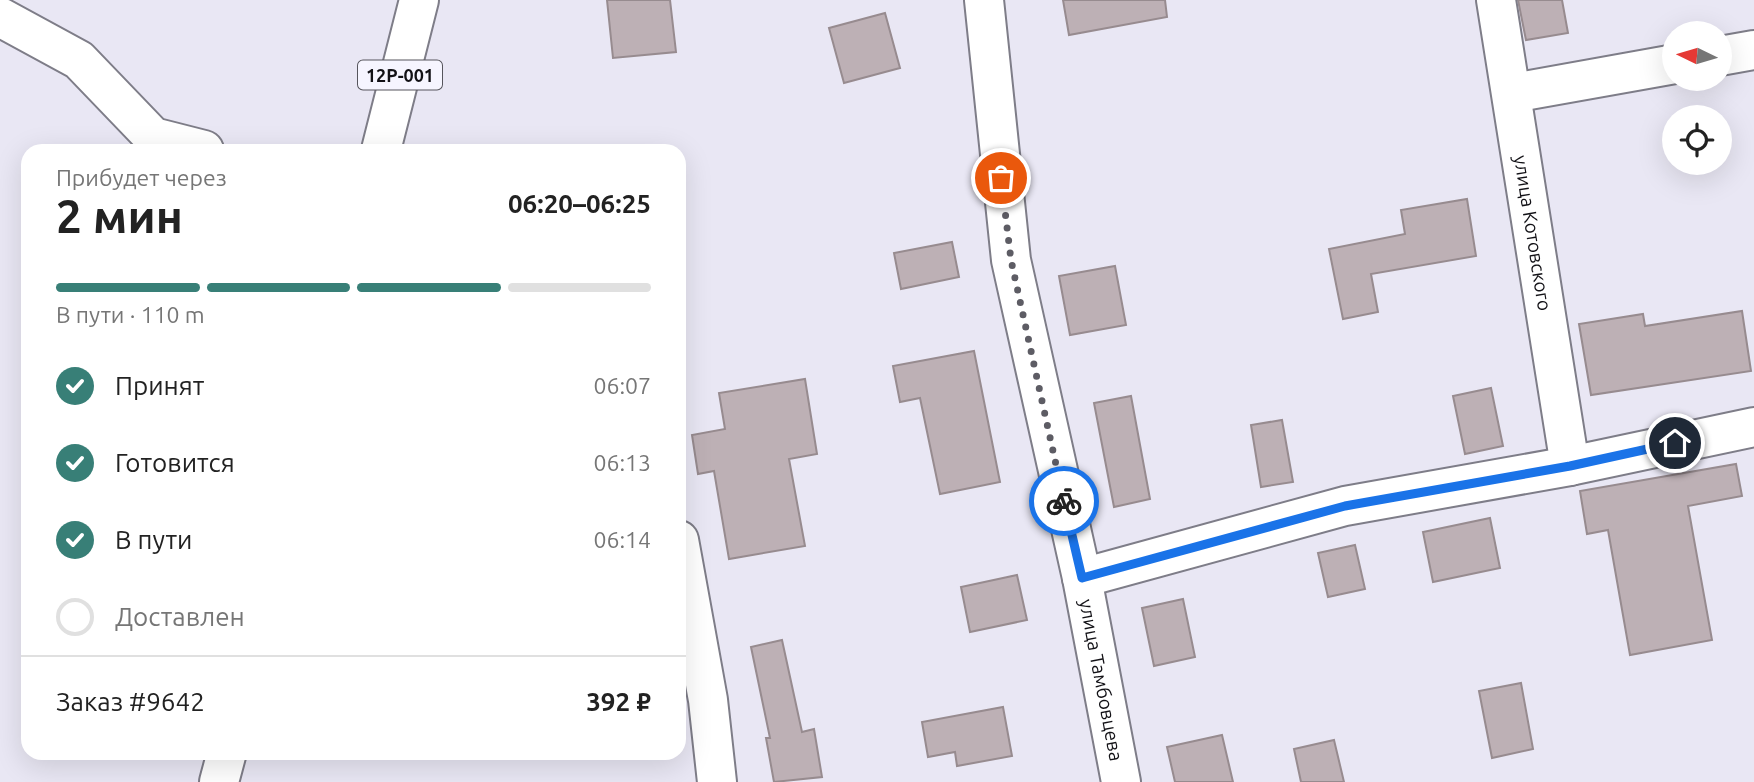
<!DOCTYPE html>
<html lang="ru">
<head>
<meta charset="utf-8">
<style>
	:root { --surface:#fff; --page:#f2f2f2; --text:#222; --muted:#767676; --line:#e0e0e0; --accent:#387f77 }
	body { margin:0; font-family:Ubuntu,sans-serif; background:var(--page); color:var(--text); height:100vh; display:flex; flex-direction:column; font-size:26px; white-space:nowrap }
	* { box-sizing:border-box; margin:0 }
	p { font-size:23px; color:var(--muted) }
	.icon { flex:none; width:38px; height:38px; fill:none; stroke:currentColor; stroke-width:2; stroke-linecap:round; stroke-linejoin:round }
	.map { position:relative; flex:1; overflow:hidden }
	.sheet { position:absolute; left:21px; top:144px; width:665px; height:616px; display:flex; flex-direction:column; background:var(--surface); border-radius:21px; box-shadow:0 7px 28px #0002 }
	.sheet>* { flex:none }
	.needle { width:46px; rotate:275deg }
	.buttons { position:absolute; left:1662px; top:21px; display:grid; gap:14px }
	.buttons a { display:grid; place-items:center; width:70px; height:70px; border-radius:50%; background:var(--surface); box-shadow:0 7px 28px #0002; font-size:35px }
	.pin { position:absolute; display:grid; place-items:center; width:60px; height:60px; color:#fff; margin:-30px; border:4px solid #fff; border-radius:50%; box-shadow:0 2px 7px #0007 }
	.courier { position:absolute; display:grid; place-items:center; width:70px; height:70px; margin:-35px; border:5px solid #1a73e8; border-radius:50%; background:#fff; color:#222; box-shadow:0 2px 9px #0007 }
	.head em { font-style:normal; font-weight:700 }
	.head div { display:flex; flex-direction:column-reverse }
	.head { display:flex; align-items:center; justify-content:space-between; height:119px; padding:0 35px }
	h1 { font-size:46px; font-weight:700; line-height:52px }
	.bar { display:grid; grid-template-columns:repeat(4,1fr); gap:10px 7px; align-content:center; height:84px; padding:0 35px }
	.bar i { height:9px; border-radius:5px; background:var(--line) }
	.bar .selected { background:var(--accent) }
	.bar p { grid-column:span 4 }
	.line { display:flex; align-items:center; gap:18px; padding:0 35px; border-top:2px solid var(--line) }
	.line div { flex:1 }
	ol { padding:0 35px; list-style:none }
	li { display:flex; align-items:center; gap:21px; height:77px }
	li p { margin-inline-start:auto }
	li .icon { padding:7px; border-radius:50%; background:var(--accent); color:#fff; stroke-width:4 }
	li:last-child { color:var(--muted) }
	li i { width:38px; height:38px; border:4px solid var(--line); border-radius:50% }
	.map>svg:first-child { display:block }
	.building { fill:#bdb0b5; stroke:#978b8f; stroke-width:2 }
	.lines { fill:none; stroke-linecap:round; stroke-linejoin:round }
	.minor-casing { stroke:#7e7d88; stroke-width:42 }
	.major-casing { stroke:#7e7d88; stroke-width:42 }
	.minor { stroke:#fff; stroke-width:38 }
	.major { stroke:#fff; stroke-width:38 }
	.done { stroke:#5d5c64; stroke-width:7; stroke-dasharray:0 12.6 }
	.route { stroke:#1a73e8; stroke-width:9 }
	.labels { text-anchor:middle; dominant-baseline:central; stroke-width:7; stroke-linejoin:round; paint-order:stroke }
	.shield { fill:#f6f5ff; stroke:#56555c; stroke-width:2 }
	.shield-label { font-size:18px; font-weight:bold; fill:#121116 }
	.street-label { font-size:19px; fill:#121116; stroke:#f6f5ff }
</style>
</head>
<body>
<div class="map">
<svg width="1754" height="782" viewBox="0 0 1754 782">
	<rect width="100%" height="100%" fill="#e9e7f4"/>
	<!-- building -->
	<g class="building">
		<path d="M 607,0 L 670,0 L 676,52 L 613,58 Z"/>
		<path d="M 1063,0 L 1165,0 L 1167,17 L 1069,35 Z"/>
		<path d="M 1518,0 L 1562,0 L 1568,33 L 1526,40 Z"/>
		<path d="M 885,13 L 900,68 L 844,83 L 829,28 Z"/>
		<path d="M 1467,199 L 1476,256 L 1371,274 L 1378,312 L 1343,319 L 1329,249 L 1405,234 L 1401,210 Z"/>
		<path d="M 952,242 L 959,277 L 901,289 L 894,253 Z"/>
		<path d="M 1115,266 L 1126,325 L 1070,335 L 1059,276 Z"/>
		<path d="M 1742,311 L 1751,371 L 1591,395 L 1579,324 L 1643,314 L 1645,326 Z"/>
		<path d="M 974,351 L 1000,482 L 940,494 L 920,398 L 900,402 L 893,366 Z"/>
		<path d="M 805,379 L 817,454 L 789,459 L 805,546 L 729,559 L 714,471 L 698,474 L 692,435 L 725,429 L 719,393 Z"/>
		<path d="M 1491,388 L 1503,446 L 1465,454 L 1453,396 Z"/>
		<path d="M 1131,396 L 1150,499 L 1114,507 L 1094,403 Z"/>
		<path d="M 1282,420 L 1293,482 L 1261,487 L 1251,425 Z"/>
		<path d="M 1736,464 L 1742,496 L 1688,506 L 1712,640 L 1630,655 L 1608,530 L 1587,534 L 1580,491 Z"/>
		<path d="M 1490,518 L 1500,568 L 1433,582 L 1423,532 Z"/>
		<path d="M 1355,545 L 1365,589 L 1328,597 L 1318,553 Z"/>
		<path d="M 1017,575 L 1027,620 L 970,632 L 961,587 Z"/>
		<path d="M 1183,599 L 1195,657 L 1154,666 L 1142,608 Z"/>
		<path d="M 782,640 L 802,732 L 814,729 L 822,777 L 774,782 L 766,738 L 770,738 L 751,647 Z"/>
		<path d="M 1521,683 L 1533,749 L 1492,758 L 1479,691 Z"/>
		<path d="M 1003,707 L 1012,756 L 957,766 L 955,752 L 928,757 L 922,722 Z"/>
		<path d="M 1222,735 L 1233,782 L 1175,782 L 1167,747 Z"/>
		<path d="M 1334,740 L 1344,782 L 1301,782 L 1294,749 Z"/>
	</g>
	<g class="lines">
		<defs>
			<g id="minor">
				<path id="s1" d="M 984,0 L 1011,260 L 1082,578 L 1121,782"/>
				<path id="s2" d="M 1496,0 L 1570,466"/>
				<path d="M 0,17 L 79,60 L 153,137 L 204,150"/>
				<path d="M 1720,56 L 1754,50"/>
				<path d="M 1513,93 L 1675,64"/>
				<path d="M 679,540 L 708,700 L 717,782"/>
				<path d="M 1082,578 L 1345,506 L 1570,466 L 1754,427"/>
			</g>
			<g id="major">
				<path d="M 381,150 L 419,0"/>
				<path d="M 219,782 L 227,752"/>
			</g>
		</defs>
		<!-- minor casing -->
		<use href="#minor" class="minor-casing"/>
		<!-- major casing -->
		<use href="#major" class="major-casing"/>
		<!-- minor -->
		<use href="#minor" class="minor"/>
		<!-- major -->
		<use href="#major" class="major"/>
	</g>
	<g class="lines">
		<!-- done -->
		<path class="done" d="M 1001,178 L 1011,260 L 1064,501"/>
		<!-- route -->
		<path class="route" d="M 1064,501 L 1082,578 L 1345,506 L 1570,466 L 1675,443"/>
	</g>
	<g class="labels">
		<!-- shield labels -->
		<rect class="shield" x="358" y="60.5" width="84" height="29" rx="5"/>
		<g class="shield-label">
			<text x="400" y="75">12Р-001</text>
		</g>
		<!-- street labels -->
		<g class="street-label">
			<text stroke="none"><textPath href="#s2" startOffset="236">улица Котовского</textPath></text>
			<text stroke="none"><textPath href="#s1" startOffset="691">улица Тамбовцева</textPath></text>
		</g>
	</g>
</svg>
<div class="buttons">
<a><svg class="needle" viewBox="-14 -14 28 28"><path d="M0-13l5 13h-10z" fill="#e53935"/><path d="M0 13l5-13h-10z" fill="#767676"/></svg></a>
<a><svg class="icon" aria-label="locate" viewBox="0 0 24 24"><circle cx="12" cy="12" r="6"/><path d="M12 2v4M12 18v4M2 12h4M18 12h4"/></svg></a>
</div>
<div class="pin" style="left:1001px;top:178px;background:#ea580c"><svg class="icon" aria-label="bag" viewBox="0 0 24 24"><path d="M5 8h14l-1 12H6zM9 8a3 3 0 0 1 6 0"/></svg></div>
<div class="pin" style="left:1675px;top:443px;background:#1f2937"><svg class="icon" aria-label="home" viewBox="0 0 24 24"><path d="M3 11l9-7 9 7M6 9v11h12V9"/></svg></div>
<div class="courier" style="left:1064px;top:501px"><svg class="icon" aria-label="bike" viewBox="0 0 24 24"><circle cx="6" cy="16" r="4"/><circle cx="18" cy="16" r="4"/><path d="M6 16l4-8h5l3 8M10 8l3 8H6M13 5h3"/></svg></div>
<section class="sheet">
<div class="head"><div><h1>2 мин</h1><p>Прибудет через</p></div><em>06:20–06:25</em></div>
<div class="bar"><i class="selected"></i><i class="selected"></i><i class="selected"></i><i></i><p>В пути · 110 m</p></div>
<ol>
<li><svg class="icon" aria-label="check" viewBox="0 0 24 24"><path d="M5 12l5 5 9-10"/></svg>Принят<p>06:07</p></li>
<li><svg class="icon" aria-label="check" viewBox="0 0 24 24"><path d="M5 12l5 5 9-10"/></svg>Готовится<p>06:13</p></li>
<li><svg class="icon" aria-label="check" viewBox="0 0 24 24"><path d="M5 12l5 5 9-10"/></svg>В пути<p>06:14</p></li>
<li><i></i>Доставлен</li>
</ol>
<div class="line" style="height:91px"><div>Заказ #9642</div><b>392 ₽</b></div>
</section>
</div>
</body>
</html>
